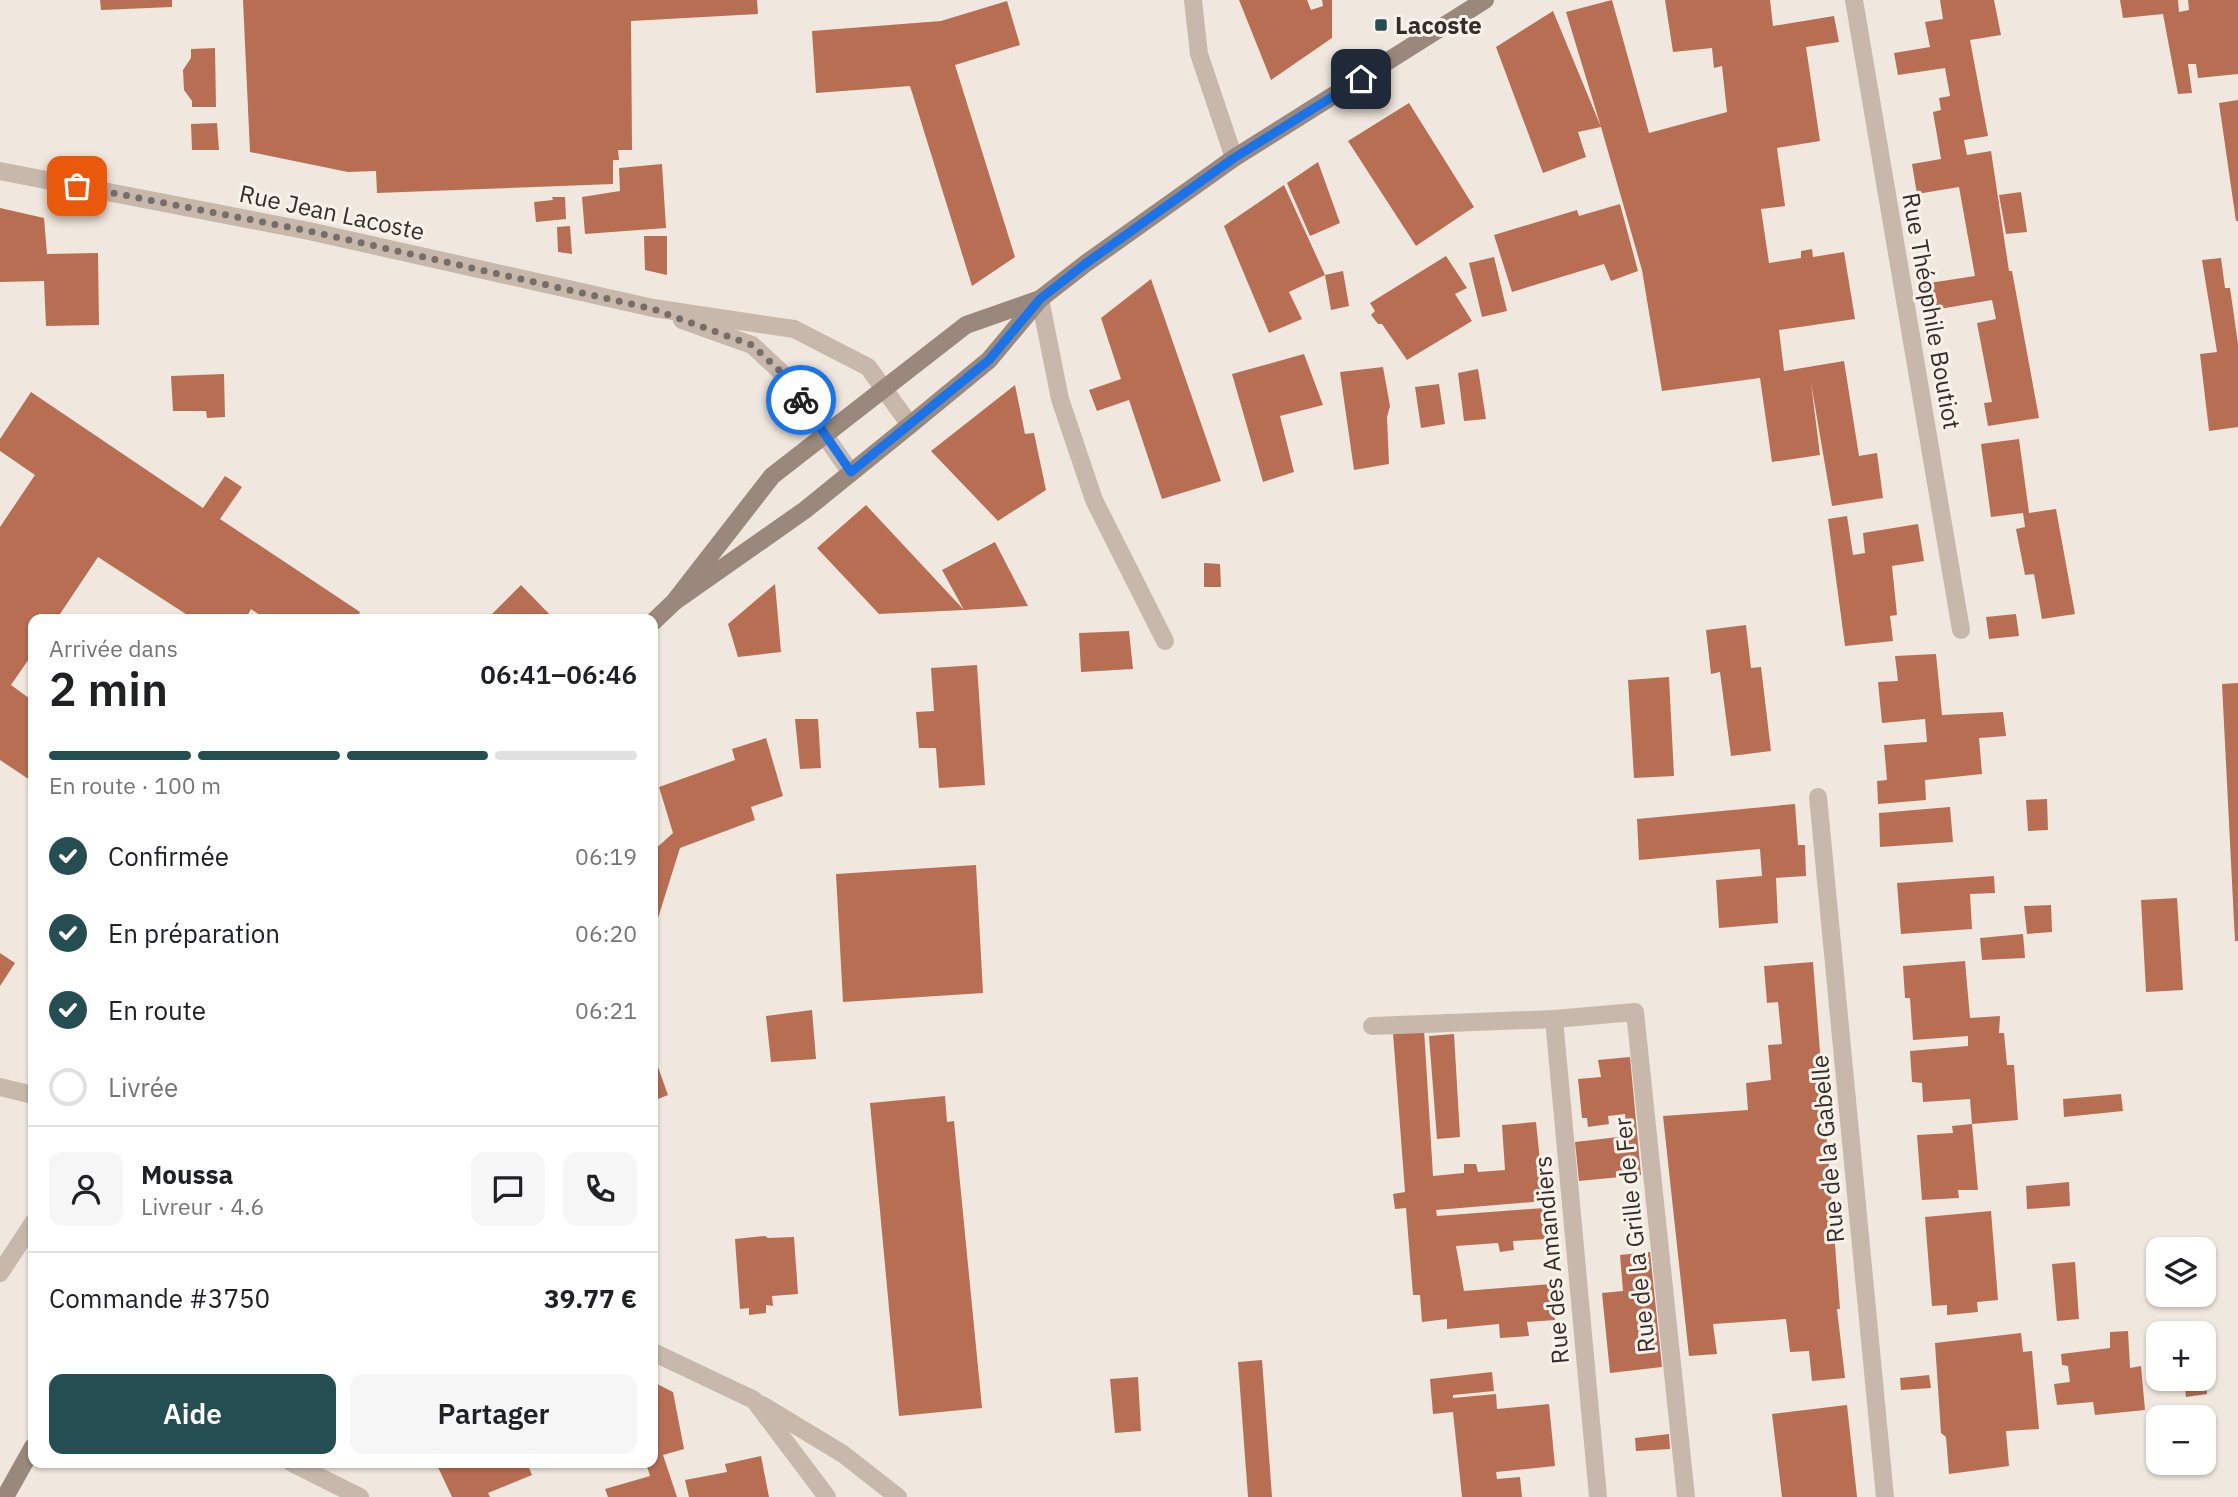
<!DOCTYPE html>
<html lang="fr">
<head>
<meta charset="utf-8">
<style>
	:root { --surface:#fff; --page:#f6f6f6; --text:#202124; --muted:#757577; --line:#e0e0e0; --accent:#244e52 }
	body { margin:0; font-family:"IBM Plex Sans",sans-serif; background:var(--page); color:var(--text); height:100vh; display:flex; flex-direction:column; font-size:26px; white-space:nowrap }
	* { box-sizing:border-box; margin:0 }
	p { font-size:23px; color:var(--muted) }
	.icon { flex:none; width:38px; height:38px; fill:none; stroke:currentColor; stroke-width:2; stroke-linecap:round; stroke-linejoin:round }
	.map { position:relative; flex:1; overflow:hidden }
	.details { position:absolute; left:28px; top:614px; width:630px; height:854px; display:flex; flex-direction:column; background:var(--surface); border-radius:14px; box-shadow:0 2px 5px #0004 }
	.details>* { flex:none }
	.tools { position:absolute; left:2146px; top:1237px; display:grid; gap:14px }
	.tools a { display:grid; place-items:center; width:70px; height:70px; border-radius:14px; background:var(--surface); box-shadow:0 2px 5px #0004; font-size:35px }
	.pin { position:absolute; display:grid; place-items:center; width:60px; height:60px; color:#fff; margin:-30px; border-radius:14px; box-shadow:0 4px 10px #0006 }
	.courier { position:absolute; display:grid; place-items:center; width:70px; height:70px; margin:-35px; border:5px solid #1a73e8; border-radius:50%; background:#fff; color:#222; box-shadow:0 2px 9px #0007 }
	.overview em { font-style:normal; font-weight:600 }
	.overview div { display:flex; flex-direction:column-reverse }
	.overview { display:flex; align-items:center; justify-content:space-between; height:119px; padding:0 21px }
	h1 { font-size:46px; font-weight:600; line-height:52px }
	.bar { display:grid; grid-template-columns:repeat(4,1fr); gap:10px 7px; align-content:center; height:84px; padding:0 21px }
	.bar i { height:9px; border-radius:5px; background:var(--line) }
	.bar .active { background:var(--accent) }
	.bar p { grid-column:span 4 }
	.line { display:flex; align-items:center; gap:18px; padding:0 21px; border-top:2px solid var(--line) }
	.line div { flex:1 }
	.round { display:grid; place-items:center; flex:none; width:74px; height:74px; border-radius:14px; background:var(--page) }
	ol { padding:0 21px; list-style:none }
	li { display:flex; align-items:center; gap:21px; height:77px }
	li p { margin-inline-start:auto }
	li .icon { padding:7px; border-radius:50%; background:var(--accent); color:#fff; stroke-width:4 }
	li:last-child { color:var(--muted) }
	li i { width:38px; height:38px; border:4px solid var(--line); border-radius:50% }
	.button { display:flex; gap:14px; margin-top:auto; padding:14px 21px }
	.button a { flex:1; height:80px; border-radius:14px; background:var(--accent); color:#fff; font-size:28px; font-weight:600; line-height:80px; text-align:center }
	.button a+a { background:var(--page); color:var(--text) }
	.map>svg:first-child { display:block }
	.building { fill:#b86e53 }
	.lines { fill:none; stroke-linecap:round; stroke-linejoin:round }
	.lane { stroke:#c7b8ab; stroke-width:18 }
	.street { stroke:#c7b8ab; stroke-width:18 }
	.secondary { stroke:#9a887d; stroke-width:18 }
	.done { stroke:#766e69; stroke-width:7; stroke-dasharray:0 12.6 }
	.route { stroke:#1a73e8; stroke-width:9 }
	.poi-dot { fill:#244e52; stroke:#f8f2ea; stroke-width:2.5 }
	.labels { text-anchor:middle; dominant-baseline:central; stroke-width:6; stroke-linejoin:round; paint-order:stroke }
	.poi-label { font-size:24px; font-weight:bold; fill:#352d2a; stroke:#f8f2ea; text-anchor:start }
	.street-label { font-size:24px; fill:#352d2a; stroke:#f8f2ea }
</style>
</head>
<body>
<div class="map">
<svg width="2238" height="1497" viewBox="0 0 2238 1497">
	<rect width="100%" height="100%" fill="#f0e8de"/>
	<!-- building -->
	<g class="building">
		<path d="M 100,0 L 172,0 L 172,7 L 101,10 Z"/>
		<path d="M 243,0 L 757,0 L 758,14 L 631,21 L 632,150 L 618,150 L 619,160 L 613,160 L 613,184 L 377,193 L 376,171 L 348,172 L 250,152 Z"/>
		<path d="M 1239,0 L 1307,0 L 1311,10 L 1323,6 L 1322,0 L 1332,0 L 1332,38 L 1271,80 Z"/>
		<path d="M 1612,0 L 1649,133 L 1727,112 L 1722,66 L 1714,68 L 1712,48 L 1673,52 L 1665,0 L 1770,0 L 1773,26 L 1834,16 L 1839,42 L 1806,47 L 1820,141 L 1777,148 L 1785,206 L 1761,209 L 1769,263 L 1801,258 L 1801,251 L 1812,249 L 1813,257 L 1844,252 L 1855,319 L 1779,330 L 1784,371 L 1844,361 L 1859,456 L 1877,453 L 1883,498 L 1832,506 L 1811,383 L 1820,455 L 1772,462 L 1760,378 L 1662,391 L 1642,270 L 1601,127 L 1578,132 L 1586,157 L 1543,173 L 1496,47 L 1553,11 L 1601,127 L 1566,12 Z"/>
		<path d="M 1940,0 L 1994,0 L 2001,35 L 1970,40 L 1988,136 L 1964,140 L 1967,155 L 1991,151 L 2009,271 L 2012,271 L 2039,418 L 1988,426 L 1984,403 L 1992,402 L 1977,323 L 1996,319 L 1992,300 L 1928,311 L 1923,284 L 1975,276 L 1959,187 L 1917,194 L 1912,164 L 1941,159 L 1933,112 L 1941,110 L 1939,98 L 1950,96 L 1945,68 L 1898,75 L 1894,53 L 1930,47 L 1925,22 L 1943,19 Z"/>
		<path d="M 2120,0 L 2178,0 L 2179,12 L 2189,10 L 2188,0 L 2238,0 L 2238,74 L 2198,78 L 2196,64 L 2188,64 L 2192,93 L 2178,94 L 2163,14 L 2123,18 Z"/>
		<path d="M 1007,1 L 1020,45 L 955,65 L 1015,257 L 972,286 L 910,86 L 816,93 L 812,31 L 941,21 Z"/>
		<path d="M 215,48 L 216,107 L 192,107 L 192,101 L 184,90 L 183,70 L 191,58 L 191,49 Z"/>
		<path d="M 2238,100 L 2238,221 L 2236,221 L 2219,103 Z"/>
		<path d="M 1409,103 L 1474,207 L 1416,246 L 1348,141 Z"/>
		<path d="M 217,123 L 219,150 L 192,150 L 191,124 Z"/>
		<path d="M 1318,162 L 1340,223 L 1310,236 L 1287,183 Z"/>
		<path d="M 662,164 L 666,228 L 585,234 L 582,197 L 620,191 L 619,168 Z"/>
		<path d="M 1284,185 L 1325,275 L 1289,292 L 1302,319 L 1269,333 L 1224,226 Z"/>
		<path d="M 2021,192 L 2027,232 L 2006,234 L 1999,195 Z"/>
		<path d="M 552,197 L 565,197 L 566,219 L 536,222 L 534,202 L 553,200 Z"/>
		<path d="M 1620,204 L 1638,271 L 1611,281 L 1604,264 L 1512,292 L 1494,235 L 1577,210 L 1579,216 Z"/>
		<path d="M 0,208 L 44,218 L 47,254 L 98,253 L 99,325 L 46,326 L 44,281 L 0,282 Z"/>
		<path d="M 570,226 L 572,254 L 558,252 L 557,227 Z"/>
		<path d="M 644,236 L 667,236 L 667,275 L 645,270 Z"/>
		<path d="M 1446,256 L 1467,288 L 1455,294 L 1472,321 L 1407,360 L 1382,324 L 1378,324 L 1371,315 L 1375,311 L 1370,303 Z"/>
		<path d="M 1494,257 L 1507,311 L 1482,317 L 1469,263 Z"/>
		<path d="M 2221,258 L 2225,288 L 2230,288 L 2238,344 L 2238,427 L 2209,431 L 2200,354 L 2217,352 L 2202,260 Z"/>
		<path d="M 1343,271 L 1349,306 L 1331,310 L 1325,275 Z"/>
		<path d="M 1151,279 L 1221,481 L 1162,499 L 1129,400 L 1097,411 L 1089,390 L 1121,379 L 1101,318 Z"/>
		<path d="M 1304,354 L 1323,405 L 1280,416 L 1294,472 L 1263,482 L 1232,374 Z"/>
		<path d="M 1383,367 L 1390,406 L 1387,417 L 1389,464 L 1354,470 L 1340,372 Z"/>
		<path d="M 1478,369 L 1486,419 L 1464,421 L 1458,373 Z"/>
		<path d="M 224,374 L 225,417 L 207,418 L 206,411 L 173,411 L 171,376 Z"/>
		<path d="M 1439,384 L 1445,424 L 1421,428 L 1415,387 Z"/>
		<path d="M 1015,385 L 1025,434 L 1034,433 L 1046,490 L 998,521 L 931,451 Z"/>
		<path d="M 31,392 L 203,508 L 225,476 L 242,487 L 220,519 L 360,612 L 356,620 L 267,620 L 251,609 L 245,620 L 195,620 L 98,557 L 56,620 L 33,620 L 33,653 L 11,685 L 33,701 L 33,782 L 0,760 L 0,527 L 35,475 L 0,451 L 0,439 Z"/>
		<path d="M 2019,439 L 2029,513 L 2056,509 L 2075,614 L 2042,619 L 2034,574 L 2025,575 L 2016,529 L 2025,527 L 2023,513 L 1991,517 L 1981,444 Z"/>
		<path d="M 866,505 L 964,610 L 942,570 L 995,542 L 1028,606 L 964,610 L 879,614 L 817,548 Z"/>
		<path d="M 1847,516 L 1853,555 L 1865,553 L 1863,533 L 1918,524 L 1924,561 L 1892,566 L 1897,615 L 1890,616 L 1893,641 L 1845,646 L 1828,519 Z"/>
		<path d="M 1204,563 L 1220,564 L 1221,587 L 1204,587 Z"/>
		<path d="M 775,584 L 781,652 L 738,657 L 728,624 Z"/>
		<path d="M 521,585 L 555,620 L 486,620 Z"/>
		<path d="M 2016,614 L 2019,636 L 1989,639 L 1986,617 Z"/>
		<path d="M 1746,625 L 1751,668 L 1761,667 L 1771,751 L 1731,756 L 1720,672 L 1711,674 L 1706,630 Z"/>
		<path d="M 1129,631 L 1133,669 L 1081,672 L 1079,633 Z"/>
		<path d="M 1936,654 L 1942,715 L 2003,712 L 2006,736 L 1979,738 L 1982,774 L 1925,780 L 1926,800 L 1878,804 L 1877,781 L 1887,780 L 1884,745 L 1927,742 L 1925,719 L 1882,723 L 1878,682 L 1898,681 L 1895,656 Z"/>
		<path d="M 977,665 L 985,785 L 939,788 L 936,748 L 919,748 L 916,712 L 934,711 L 931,668 Z"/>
		<path d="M 1669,677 L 1674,776 L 1634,778 L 1628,680 Z"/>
		<path d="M 2238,683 L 2238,941 L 2235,941 L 2222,684 Z"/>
		<path d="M 795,719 L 818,719 L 821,768 L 800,769 Z"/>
		<path d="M 766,738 L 783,796 L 751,807 L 755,820 L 680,848 L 653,934 L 653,851 L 673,833 L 659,787 L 735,760 L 732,749 Z"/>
		<path d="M 2047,799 L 2048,830 L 2028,831 L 2026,800 Z"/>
		<path d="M 1795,804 L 1798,845 L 1805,845 L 1806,876 L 1776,878 L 1778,923 L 1719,928 L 1716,880 L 1762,876 L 1760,849 L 1639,860 L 1637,819 Z"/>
		<path d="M 1950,807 L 1953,842 L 1880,847 L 1879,813 Z"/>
		<path d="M 976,865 L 983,993 L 843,1002 L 836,874 Z"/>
		<path d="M 1994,876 L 1995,893 L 1970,894 L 1972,929 L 1901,934 L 1897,883 Z"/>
		<path d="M 2177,898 L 2183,990 L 2146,992 L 2141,900 Z"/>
		<path d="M 2051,905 L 2052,932 L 2027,934 L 2024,906 Z"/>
		<path d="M 2023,934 L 2025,958 L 1982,960 L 1980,938 Z"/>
		<path d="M 0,953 L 15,963 L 0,986 Z"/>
		<path d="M 1965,961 L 1970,1018 L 2000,1016 L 1999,1033 L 2004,1033 L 2007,1065 L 2014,1065 L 2018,1120 L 1972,1124 L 1970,1099 L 1923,1102 L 1922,1083 L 1912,1082 L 1910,1051 L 1968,1046 L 1968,1036 L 1913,1040 L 1910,998 L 1905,998 L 1903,966 Z"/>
		<path d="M 1813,962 L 1840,1309 L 1837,1309 L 1845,1378 L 1812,1381 L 1809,1351 L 1790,1352 L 1786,1319 L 1713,1324 L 1717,1354 L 1689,1356 L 1663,1116 L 1748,1110 L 1746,1083 L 1771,1080 L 1768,1045 L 1782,1044 L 1778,1002 L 1767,1003 L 1764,966 Z"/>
		<path d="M 812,1010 L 816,1059 L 771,1062 L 766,1016 Z"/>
		<path d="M 1424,1029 L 1433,1176 L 1464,1173 L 1464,1164 L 1476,1164 L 1478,1172 L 1505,1170 L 1502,1125 L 1536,1122 L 1544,1201 L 1436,1210 L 1437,1216 L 1544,1208 L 1547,1239 L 1513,1241 L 1514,1250 L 1500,1252 L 1498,1243 L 1456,1246 L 1464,1291 L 1551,1284 L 1555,1320 L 1527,1322 L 1529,1336 L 1500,1338 L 1499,1324 L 1447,1329 L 1447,1319 L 1422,1322 L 1420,1295 L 1413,1295 L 1406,1208 L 1395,1209 L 1393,1194 L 1405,1192 L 1393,1033 Z"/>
		<path d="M 1454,1034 L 1460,1137 L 1437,1139 L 1429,1036 Z"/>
		<path d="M 653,1053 L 668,1095 L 653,1101 Z"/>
		<path d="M 1630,1057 L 1641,1175 L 1579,1181 L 1575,1142 L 1627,1136 L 1625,1114 L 1608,1116 L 1609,1124 L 1588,1127 L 1587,1118 L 1582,1118 L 1578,1079 L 1601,1077 L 1598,1060 Z"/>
		<path d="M 2121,1094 L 2123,1111 L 2064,1117 L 2063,1099 Z"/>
		<path d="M 945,1096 L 947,1122 L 954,1121 L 982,1408 L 899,1416 L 870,1103 Z"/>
		<path d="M 1972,1124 L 1978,1190 L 1958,1190 L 1959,1198 L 1922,1200 L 1917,1135 L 1953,1133 L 1952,1126 Z"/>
		<path d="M 2069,1182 L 2070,1206 L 2027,1209 L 2026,1186 Z"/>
		<path d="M 1991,1211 L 1998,1300 L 1977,1302 L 1978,1312 L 1947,1315 L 1947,1305 L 1932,1306 L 1925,1217 Z"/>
		<path d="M 765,1236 L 768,1238 L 794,1237 L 798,1294 L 772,1296 L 773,1306 L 766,1305 L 766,1313 L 749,1315 L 749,1308 L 740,1309 L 735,1239 Z"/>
		<path d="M 1650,1252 L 1662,1367 L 1610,1373 L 1602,1293 L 1623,1291 L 1620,1255 Z"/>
		<path d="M 2075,1262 L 2079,1319 L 2057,1321 L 2052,1264 Z"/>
		<path d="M 2128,1331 L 2130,1368 L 2141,1366 L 2145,1410 L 2095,1415 L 2093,1402 L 2057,1405 L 2054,1384 L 2070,1382 L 2068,1366 L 2062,1365 L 2061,1354 L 2110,1348 L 2110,1332 Z"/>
		<path d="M 2021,1333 L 2023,1352 L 2032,1351 L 2039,1429 L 2006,1431 L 2009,1466 L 1949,1474 L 1946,1437 L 1941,1433 L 1935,1343 Z"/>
		<path d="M 1262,1360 L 1272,1497 L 1248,1497 L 1238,1362 Z"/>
		<path d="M 2206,1364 L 2207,1394 L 2186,1397 L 2184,1379 L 2203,1379 L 2203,1365 Z"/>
		<path d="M 1492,1372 L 1494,1391 L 1453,1395 L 1453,1398 L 1496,1394 L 1497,1409 L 1549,1404 L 1555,1466 L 1496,1472 L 1497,1479 L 1520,1477 L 1522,1497 L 1462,1497 L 1453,1412 L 1433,1414 L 1430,1379 Z"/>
		<path d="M 1929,1375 L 1931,1388 L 1901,1390 L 1900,1378 Z"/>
		<path d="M 1138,1377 L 1141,1431 L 1115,1433 L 1110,1379 Z"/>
		<path d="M 653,1382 L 673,1392 L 684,1449 L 663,1455 L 677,1497 L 608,1497 L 605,1489 L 650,1476 L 646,1463 L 653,1463 Z"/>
		<path d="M 1847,1405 L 1857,1497 L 1782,1497 L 1772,1414 Z"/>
		<path d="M 1669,1434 L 1670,1449 L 1636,1451 L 1635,1438 Z"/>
		<path d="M 761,1456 L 769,1497 L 689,1497 L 685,1480 L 727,1472 L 725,1464 Z"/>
		<path d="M 436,1463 L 527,1463 L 532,1475 L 488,1493 L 490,1497 L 452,1497 Z"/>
	</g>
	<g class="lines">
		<!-- lane -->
		<g class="lane">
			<path d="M 1193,0 L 1199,54 L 1234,158"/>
			<path d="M 1040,299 L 1060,399 L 1094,500 L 1165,641"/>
		</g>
		<!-- street -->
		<g class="street">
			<path d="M 1854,0 L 1961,630"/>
			<path d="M 0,171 L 309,231 L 653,308 L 794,329 L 868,367 L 910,425"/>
			<path d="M 682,320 L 752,345 L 779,370 L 851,473"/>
			<path d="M 1818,797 L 1885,1497"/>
			<path d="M 1372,1026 L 1554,1019"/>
			<path d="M 0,1087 L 33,1095"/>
			<path d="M 0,1273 L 33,1223"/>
			<path d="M 653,1352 L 754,1400 L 827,1497"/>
			<path d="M 762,1405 L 843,1454 L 898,1497"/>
			<path d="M 292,1463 L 360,1497"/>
			<path d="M 1598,1497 L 1554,1019 L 1635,1012 L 1686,1497"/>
		</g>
		<!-- secondary -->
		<g class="secondary">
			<path d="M 674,602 L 805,510 L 910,425 L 989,360 L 1040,299 L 1085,264 L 1234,158 L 1485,0"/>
			<path d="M 653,622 L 674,602 L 772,476 L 966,325 L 1040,299"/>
			<path d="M 5,1497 L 33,1447"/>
		</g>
	</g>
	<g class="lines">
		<!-- done -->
		<path class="done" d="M 77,186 L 309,231 L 653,309 L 752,345 L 779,370 L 801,400"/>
		<!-- route -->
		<path class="route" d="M 801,400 L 851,472 L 989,360 L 1040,299 L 1085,264 L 1234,158 L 1361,79"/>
	</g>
	<!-- markers -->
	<rect class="poi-dot" x="1374" y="18" width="14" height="14" rx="3.5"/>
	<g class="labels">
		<!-- poi labels -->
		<g class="poi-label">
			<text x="1395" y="25">Lacoste</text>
		</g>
		<!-- street labels -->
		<g class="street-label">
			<text transform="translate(332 212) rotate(12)">Rue Jean Lacoste</text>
			<text transform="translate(1932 311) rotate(80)">Rue Théophile Boutiot</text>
			<text transform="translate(1827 1149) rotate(-95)">Rue de la Gabelle</text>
			<text transform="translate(1634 1235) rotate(-96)">Rue de la Grille de Fer</text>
			<text transform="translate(1551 1260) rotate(-95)">Rue des Amandiers</text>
		</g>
	</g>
</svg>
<div class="tools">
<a><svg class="icon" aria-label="layers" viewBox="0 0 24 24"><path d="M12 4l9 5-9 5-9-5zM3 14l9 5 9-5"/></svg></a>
<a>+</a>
<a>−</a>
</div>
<div class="pin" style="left:77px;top:186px;background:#ea580c"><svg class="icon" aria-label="bag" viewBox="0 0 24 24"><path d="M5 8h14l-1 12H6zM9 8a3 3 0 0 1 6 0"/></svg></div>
<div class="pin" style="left:1361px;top:79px;background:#1f2937"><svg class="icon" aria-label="home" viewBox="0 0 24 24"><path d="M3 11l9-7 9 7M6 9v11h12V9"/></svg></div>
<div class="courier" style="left:801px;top:400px"><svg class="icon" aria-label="bike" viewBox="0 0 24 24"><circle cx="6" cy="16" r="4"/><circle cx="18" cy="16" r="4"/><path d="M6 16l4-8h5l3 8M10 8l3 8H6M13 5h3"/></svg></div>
<section class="details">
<div class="overview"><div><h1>2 min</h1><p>Arrivée dans</p></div><em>06:41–06:46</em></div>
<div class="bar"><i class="active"></i><i class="active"></i><i class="active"></i><i></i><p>En route · 100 m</p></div>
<ol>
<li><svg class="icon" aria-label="check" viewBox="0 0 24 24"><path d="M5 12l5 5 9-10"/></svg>Confirmée<p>06:19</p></li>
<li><svg class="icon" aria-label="check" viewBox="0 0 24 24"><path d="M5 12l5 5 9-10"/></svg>En préparation<p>06:20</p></li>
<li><svg class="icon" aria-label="check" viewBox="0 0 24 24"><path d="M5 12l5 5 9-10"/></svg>En route<p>06:21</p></li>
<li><i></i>Livrée</li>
</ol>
<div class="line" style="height:126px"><a class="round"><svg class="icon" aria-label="person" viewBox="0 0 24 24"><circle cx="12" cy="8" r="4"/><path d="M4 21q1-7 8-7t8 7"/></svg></a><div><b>Moussa</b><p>Livreur · 4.6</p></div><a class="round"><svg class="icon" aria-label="chat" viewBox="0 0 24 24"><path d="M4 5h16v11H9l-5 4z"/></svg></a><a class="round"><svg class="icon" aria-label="phone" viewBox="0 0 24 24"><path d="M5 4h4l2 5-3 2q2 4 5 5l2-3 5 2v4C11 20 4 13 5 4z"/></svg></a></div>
<div class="line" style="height:91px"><div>Commande #3750</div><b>39.77 €</b></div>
<div class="button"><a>Aide</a><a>Partager</a></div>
</section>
</div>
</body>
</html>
